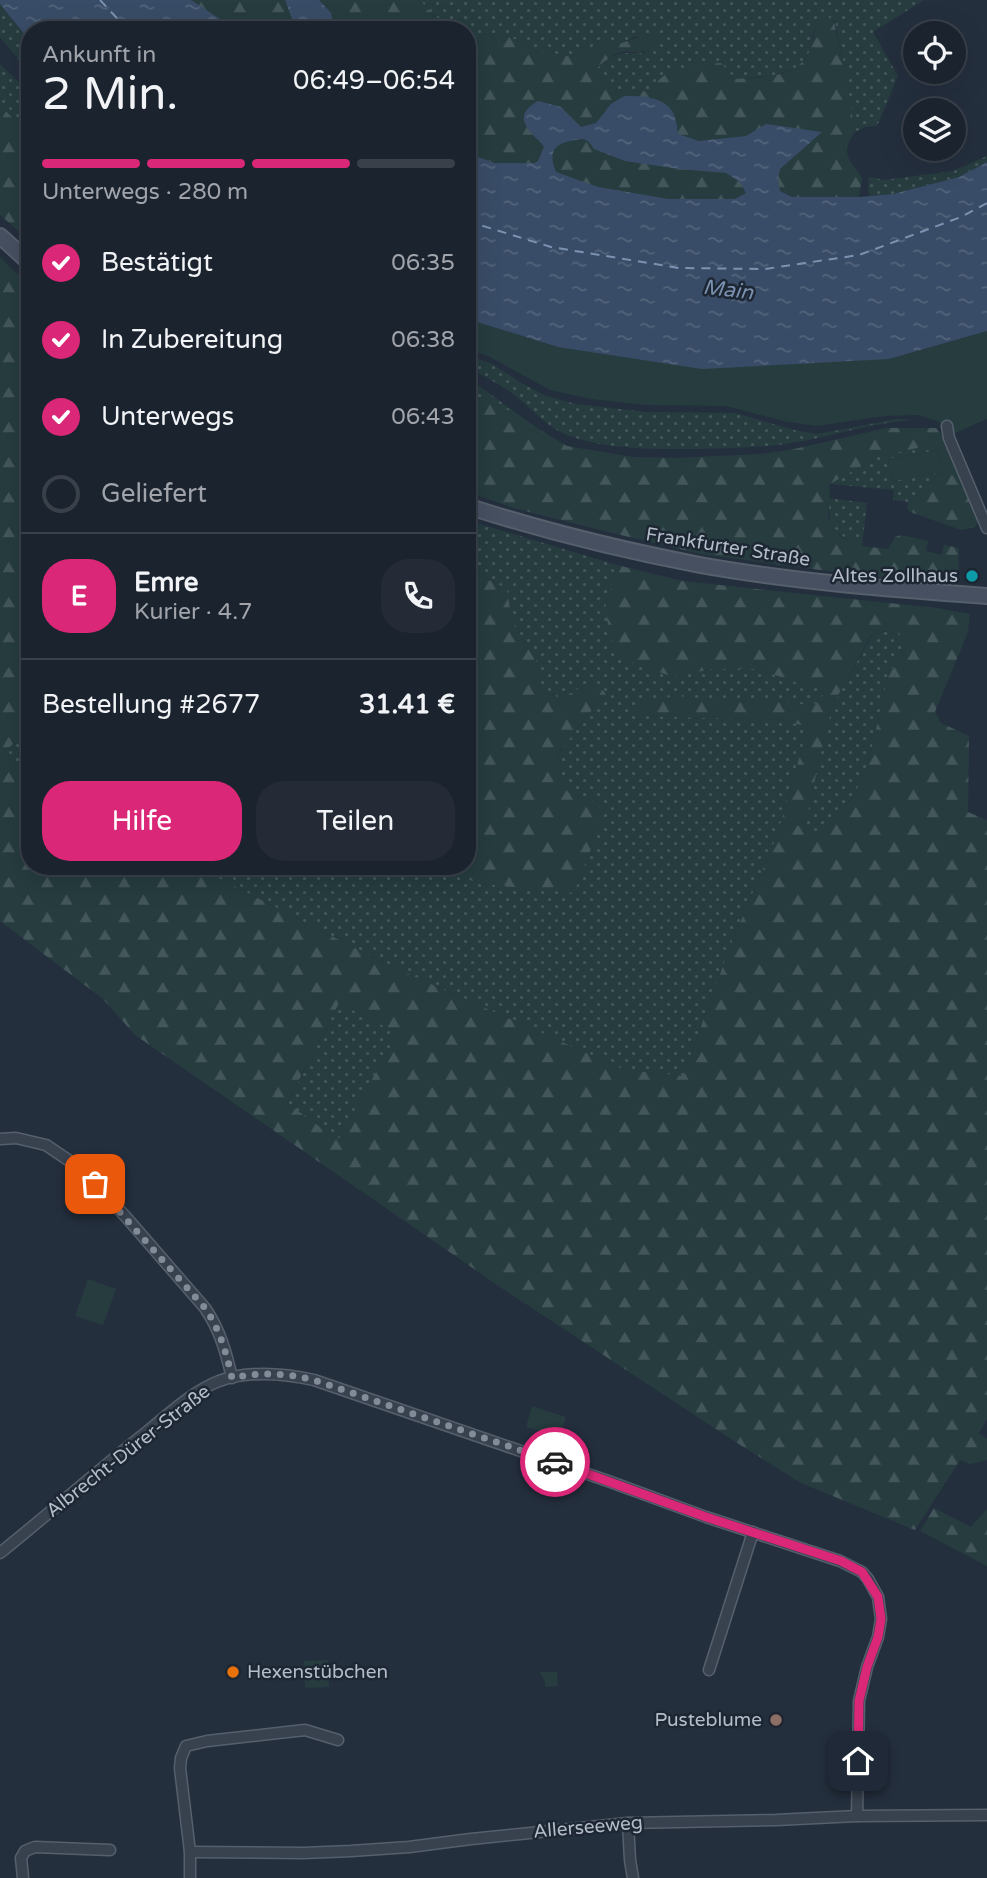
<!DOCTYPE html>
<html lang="de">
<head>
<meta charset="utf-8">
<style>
	:root { --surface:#1b232e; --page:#242b36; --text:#f1f3f6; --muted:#a0a4aa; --line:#39404a; --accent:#db2777 }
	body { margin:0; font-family:"Varela Round",sans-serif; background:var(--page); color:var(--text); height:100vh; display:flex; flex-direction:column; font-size:26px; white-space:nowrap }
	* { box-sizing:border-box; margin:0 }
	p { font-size:23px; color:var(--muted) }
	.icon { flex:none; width:38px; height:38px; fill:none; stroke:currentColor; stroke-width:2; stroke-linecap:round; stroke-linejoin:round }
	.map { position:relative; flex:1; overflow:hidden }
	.sheet { position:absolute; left:21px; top:21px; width:455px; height:854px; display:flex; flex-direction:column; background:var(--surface); border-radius:28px; box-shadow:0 7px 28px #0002,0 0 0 2px var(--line) }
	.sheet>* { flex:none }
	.tools { position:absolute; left:903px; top:21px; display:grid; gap:14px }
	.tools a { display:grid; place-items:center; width:63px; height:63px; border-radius:50%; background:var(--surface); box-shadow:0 7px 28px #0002,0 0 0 2px var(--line); font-size:35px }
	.pin { position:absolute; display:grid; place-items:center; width:60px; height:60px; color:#fff; margin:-30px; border-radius:14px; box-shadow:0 4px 10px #0006 }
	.courier { position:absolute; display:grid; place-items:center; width:70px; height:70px; margin:-35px; border:5px solid #db2777; border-radius:50%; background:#fff; color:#222; box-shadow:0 2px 9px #0007 }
	.summary em { font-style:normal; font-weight:600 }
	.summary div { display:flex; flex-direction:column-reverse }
	.summary { display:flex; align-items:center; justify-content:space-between; height:119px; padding:0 21px }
	h1 { font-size:46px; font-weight:600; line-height:52px }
	.bar { display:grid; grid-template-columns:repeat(4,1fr); gap:10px 7px; align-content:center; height:84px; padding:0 21px }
	.bar i { height:9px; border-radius:5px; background:var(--line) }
	.bar .current { background:var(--accent) }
	.bar p { grid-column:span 4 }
	.line { display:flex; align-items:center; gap:18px; padding:0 21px; border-top:2px solid var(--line) }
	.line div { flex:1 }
	.round { display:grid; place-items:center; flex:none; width:74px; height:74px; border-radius:28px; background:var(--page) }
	ol { padding:0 21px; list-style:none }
	li { display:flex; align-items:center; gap:21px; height:77px }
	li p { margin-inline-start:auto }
	li .icon { padding:7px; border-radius:50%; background:var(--accent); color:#fff; stroke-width:4 }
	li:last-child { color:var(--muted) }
	li i { width:38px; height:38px; border:4px solid var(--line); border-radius:50% }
	.action { display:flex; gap:14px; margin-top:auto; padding:14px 21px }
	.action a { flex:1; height:80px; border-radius:28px; background:var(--accent); color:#fff; font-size:28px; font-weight:600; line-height:80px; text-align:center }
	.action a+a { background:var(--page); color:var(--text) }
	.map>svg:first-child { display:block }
	.grass { fill:url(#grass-dots) }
	.forest { fill:url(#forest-firs); fill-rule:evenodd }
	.park { fill:#263c3f }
	.water { fill:url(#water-ripples); fill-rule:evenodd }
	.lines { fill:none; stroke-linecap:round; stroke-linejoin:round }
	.ferry { stroke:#7c92b1; stroke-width:2; stroke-dasharray:9 7; stroke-linecap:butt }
	.minor-casing { stroke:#565f6c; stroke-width:13 }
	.secondary-casing { stroke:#565f6c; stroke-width:18 }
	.minor { stroke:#38414e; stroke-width:10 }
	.secondary { stroke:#465061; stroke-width:14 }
	.done { stroke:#828b98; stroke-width:7; stroke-dasharray:0 12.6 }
	.route { stroke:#db2777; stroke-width:9 }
	.culture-dot { fill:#0f9aa8; stroke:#1d2633; stroke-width:2.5 }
	.food-dot { fill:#e8710a; stroke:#1d2633; stroke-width:2.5 }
	.education-dot { fill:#8d6e63; stroke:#1d2633; stroke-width:2.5 }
	.labels { text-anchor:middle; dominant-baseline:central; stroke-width:5; stroke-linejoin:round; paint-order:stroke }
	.street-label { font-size:19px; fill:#b4bcc9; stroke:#1d2633 }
	.poi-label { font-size:19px; fill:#b4bcc9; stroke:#1d2633; text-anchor:end }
	.water-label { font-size:21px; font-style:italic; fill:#7c92b1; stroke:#1d2633 }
</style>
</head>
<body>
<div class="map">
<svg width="987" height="1878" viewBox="0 0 987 1878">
	<defs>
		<pattern id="grass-dots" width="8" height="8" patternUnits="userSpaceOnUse" patternTransform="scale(1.75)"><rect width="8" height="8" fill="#263c3f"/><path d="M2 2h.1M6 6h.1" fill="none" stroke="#435659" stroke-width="1.8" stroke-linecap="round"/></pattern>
		<pattern id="forest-firs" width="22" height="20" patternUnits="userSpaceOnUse" patternTransform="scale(1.75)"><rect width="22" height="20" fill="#263c3f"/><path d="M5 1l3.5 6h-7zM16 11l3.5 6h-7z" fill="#435659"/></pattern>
		<pattern id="water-ripples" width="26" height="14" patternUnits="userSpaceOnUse" patternTransform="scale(1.75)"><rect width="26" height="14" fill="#394c67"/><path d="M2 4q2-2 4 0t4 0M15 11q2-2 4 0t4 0" fill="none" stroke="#53647b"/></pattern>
	</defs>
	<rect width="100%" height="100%" fill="#242f3e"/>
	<!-- grass -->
	<g class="grass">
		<path d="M 420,0 L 924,0 L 873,32 L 898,76 L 877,126 L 865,127 L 855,132 L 845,69 L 835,22 L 828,17 L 814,31 L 810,52 L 798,67 L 774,76 L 735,79 L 721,63 L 662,77 L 649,91 C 622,92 611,94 595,70 C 614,52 620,52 645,53 L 636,36 L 622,43 L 610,43 L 591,47 L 569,56 L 539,51 L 504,34 L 476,35 L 467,32 L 467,30 C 447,29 432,15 420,0 Z"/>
		<path d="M 0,4 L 30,41 L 30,73 L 0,37 Z"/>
		<path d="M 0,64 L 30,93 L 30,136 L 0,105 Z"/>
		<path d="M 987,156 L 987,162 L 959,177 L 893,194 L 870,196 L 868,189 L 869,177 L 884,180 L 953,171 Z"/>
		<path d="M 467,355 L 492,364 L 523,384 L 546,396 L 576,404 L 646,412 L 735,413 L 794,430 L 817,434 L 897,419 L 914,420 C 876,422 840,434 803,441 C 768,448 732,448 696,449 C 654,449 610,450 569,436 C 548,428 534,411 518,398 C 503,385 484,377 467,367 Z"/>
		<path d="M 467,377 L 523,418 L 467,393 Z"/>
		<path d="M 932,445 L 938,450 L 888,459 L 892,481 L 942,472 L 908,502 L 893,500 L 894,490 L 830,484 L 879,456 Z"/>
		<path d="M 829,498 L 867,503 L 862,546 C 835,534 828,530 829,498 Z"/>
		<path d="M 467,520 L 617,565 L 605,609 L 673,677 L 712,669 L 757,669 L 796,682 L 817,687 L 824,695 L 813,706 L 766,700 L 730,701 L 636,709 L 647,716 L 782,720 L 808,727 L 777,836 L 731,944 L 683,1076 L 625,1070 L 386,964 L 195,866 L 418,866 L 484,884 L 596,802 L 568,792 L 557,775 L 559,753 L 595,705 L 610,700 L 590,682 L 562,698 L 542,693 L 536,660 L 512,622 L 507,589 L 467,569 Z"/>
		<path d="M 896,628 L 908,647 L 889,672 L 866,774 L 838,820 L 822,834 L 795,825 L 808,811 L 827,725 L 835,701 L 872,635 Z"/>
		<path d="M 30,726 L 30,782 L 25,780 L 4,753 Z"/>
		<path d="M 339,1003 L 398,1033 L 338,1141 L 287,1104 Z"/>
	</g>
	<!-- forest -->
	<g class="forest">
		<path d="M 188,0 L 420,0 L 434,16 L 462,30 L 236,30 L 198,8 Z"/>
		<path d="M 828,17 L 834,22 L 845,69 L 855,132 C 839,155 850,159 862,178 L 859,197 L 792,197 L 780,191 L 731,151 L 603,119 L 587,129 L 548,144 L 538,165 C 513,165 491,164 467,155 L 467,32 L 476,35 L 504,34 L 539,51 L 569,56 L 591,47 L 610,43 L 622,43 L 649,33 L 659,37 L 658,46 C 641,55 641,51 624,52 C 613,53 603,62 595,70 C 611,94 622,92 649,91 C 652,87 656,82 661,78 C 677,66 701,64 721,63 L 735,79 C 760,77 797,79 809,52 C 814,42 814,30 818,20 Z"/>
		<path d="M 0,105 L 30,136 L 30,241 L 0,215 Z"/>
		<path d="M 585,137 L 731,169 L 751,188 L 747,195 L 738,199 L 668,204 L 611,193 L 552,172 L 549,160 L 554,142 Z"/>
		<path d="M 0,257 L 30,286 L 30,726 L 4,753 L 25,779 L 30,782 L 30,866 L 195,866 L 386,964 L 625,1070 L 683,1076 L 731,944 L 777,836 L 808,727 L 782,720 L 647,716 L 635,710 L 638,704 L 644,701 L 677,696 L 730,701 L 766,700 L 813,706 L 824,694 L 817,687 L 796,682 L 757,669 L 712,669 L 673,677 L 626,660 L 611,640 L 605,609 L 617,565 L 683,581 L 936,608 L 970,614 L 968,632 L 935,712 L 941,723 L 969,736 L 968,812 L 987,820 L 987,1419 L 979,1433 L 987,1439 L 987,1460 L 970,1464 L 960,1460 L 915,1530 L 801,1483 L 734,1441 L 506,1291 L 135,1035 L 103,999 L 0,921 ZM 896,628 L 908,647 L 889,672 L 866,774 L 838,820 L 822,834 L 796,825 L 808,811 L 827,725 L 835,701 L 871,635 ZM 339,1003 L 398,1033 L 338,1140 L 287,1103 Z"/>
		<path d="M 467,393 L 498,405 L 523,418 L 542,431 L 567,446 L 633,457 L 676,458 L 760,454 L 790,450 L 886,428 L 936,428 C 953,444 968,492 977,515 L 978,523 L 975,527 L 961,530 L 913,513 L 907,509 L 908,502 L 942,472 L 938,450 L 932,445 L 879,456 L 830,484 L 828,518 L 840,536 L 862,546 L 888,549 L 895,537 L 901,535 L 928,541 L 926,551 L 941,555 L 944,545 L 959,548 L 958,582 L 866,576 L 701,554 L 608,532 L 517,509 L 467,492 Z"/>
		<path d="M 467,569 L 507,589 L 512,622 L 536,660 L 542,693 L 562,698 L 590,682 L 598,684 L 610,700 L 595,706 L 559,752 L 557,775 L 568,792 L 596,802 L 604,815 L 574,893 L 484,884 L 418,866 L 467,866 Z"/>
		<path d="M 934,1508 L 971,1527 L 987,1509 L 987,1566 L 920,1531 Z"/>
	</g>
	<!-- park -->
	<g class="park">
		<path d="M 467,319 L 558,347 L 889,359 L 987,331 L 987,419 L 953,434 L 938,421 L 918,415 L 885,416 L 817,426 L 783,421 L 726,406 L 645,405 L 591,399 L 550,390 L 488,356 L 467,349 Z"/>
		<path d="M 938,450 L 942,472 L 892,481 L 888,459 Z"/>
		<path d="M 88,1279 L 116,1289 L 103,1325 L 75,1316 Z"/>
		<path d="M 532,1406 L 566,1417 L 560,1437 L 526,1427 Z"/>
		<path d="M 328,1660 L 329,1687 L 305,1688 L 304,1661 Z"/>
		<path d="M 540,1672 L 557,1672 L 558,1686 L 545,1687 L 545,1682 Z"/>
	</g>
	<!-- water -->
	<g class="water">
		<path d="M 0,0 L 191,0 L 237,30 L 30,30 L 30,41 L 0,4 Z"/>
		<path d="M 285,0 L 319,0 L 331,13 L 333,23 L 338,29 L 303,30 L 292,19 Z"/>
		<path d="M 624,96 C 641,96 662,96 672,111 C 676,117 677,127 678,134 L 699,141 L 746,136 L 766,124 L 822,132 L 780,169 L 778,180 L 780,191 L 792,197 L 859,197 L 893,194 L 959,177 L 987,162 L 987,331 L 889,359 L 702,369 L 558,347 L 467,319 L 467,153 L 495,163 L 535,163 L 538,161 L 544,147 C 541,141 536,139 532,134 C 519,119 522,110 538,101 L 561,107 L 581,127 L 596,123 L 611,104 ZM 584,139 L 589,142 L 594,149 L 625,161 L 679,169 L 726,173 L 740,182 L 746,193 L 735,199 L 668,199 L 598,187 L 556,172 C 545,146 561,141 584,139 Z"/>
	</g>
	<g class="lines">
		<!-- ferry -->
		<g class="ferry">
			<path d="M 100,0 L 128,30"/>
			<path d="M 467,221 L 551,247 L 679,268 L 765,269 L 859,255 L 961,217 L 987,203"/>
		</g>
		<defs>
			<g id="minor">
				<path d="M 947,426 L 949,438 L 987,528"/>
				<path d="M 0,1139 L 16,1138 L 46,1145 L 80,1168 L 126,1217 L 205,1308 C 220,1330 226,1352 232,1378"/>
				<path d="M 0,1553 C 50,1513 98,1470 149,1430 C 170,1413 193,1391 219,1381 C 250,1370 283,1373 314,1380 L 608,1481 L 706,1517 L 840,1561 L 862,1572 L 868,1579 L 878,1597 L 881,1619 L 878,1637 L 867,1667 L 859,1701 L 857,1816"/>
				<path d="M 709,1670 L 753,1532"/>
				<path d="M 628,1823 L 630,1860 L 633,1878"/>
				<path d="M 190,1852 L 303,1853 L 351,1851 L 409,1847 L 471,1839 L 628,1823 L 776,1820 L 857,1816 L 987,1815"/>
				<path d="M 23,1878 L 21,1858 L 25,1851 L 35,1847 L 110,1850"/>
				<path d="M 190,1878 L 190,1852 L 180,1768 L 181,1758 L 186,1746 L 207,1741 L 305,1730 L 338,1740"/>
			</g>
			<g id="secondary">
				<path d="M 0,236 L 30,263"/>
				<path d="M 467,506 C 544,531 622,550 700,565 C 795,582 891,589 987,596"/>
			</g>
		</defs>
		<!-- minor casing -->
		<use href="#minor" class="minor-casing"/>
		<!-- secondary casing -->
		<use href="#secondary" class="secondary-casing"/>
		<!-- minor -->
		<use href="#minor" class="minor"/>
		<!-- secondary -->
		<use href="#secondary" class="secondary"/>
	</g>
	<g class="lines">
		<!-- done -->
		<path class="done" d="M 95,1184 L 205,1308 C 220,1330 226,1352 232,1378 C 260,1372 286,1373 314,1380 L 555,1462"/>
		<!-- route -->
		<path class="route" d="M 555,1462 L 706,1517 L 841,1561 L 862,1572 L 878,1597 L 881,1619 L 878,1637 L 867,1667 L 859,1701 L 858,1761"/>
	</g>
	<!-- markers -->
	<circle class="culture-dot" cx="972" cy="576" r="7"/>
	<circle class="food-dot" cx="233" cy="1672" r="7"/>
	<circle class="education-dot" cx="776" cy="1720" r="7"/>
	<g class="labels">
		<!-- street labels -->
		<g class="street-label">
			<text transform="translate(728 547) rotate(9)">Frankfurter Straße</text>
			<text transform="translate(128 1451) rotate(-38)">Albrecht-Dürer-Straße</text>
			<text transform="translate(588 1827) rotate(-5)">Allerseeweg</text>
		</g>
		<!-- poi labels -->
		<g class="poi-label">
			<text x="958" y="576">Altes Zollhaus</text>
			<text x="247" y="1672" text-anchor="start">Hexenstübchen</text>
			<text x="762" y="1720">Pusteblume</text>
		</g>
		<!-- water labels -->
		<g class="water-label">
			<text transform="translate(728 290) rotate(7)">Main</text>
		</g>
	</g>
</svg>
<div class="tools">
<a><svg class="icon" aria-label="locate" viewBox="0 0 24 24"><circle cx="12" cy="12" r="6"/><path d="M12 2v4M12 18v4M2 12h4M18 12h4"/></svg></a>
<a><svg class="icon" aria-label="layers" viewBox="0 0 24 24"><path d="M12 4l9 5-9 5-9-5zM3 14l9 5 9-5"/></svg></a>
</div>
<div class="pin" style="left:95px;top:1184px;background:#ea580c"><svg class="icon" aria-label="bag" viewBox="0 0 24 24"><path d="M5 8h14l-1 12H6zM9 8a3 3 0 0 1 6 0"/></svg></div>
<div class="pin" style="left:858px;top:1761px;background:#1f2937"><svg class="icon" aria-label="home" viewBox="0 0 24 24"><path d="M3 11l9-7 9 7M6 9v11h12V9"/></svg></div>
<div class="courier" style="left:555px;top:1462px"><svg class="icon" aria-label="car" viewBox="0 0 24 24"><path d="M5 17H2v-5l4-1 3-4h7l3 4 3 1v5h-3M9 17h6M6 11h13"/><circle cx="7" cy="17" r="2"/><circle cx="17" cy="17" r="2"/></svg></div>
<section class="sheet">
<div class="summary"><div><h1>2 Min.</h1><p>Ankunft in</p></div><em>06:49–06:54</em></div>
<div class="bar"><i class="current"></i><i class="current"></i><i class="current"></i><i></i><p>Unterwegs · 280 m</p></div>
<ol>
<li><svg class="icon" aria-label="check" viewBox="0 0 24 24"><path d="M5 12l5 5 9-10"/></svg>Bestätigt<p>06:35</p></li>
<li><svg class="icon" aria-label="check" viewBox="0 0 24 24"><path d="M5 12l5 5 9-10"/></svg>In Zubereitung<p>06:38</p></li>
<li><svg class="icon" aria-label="check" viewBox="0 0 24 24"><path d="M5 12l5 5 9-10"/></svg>Unterwegs<p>06:43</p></li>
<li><i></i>Geliefert</li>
</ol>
<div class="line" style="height:126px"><b class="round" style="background:var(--accent);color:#fff">E</b><div><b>Emre</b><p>Kurier · 4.7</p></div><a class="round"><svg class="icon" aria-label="phone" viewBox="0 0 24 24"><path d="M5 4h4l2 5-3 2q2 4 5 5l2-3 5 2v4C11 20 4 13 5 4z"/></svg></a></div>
<div class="line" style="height:91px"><div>Bestellung #2677</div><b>31.41 €</b></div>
<div class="action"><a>Hilfe</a><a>Teilen</a></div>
</section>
</div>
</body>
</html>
